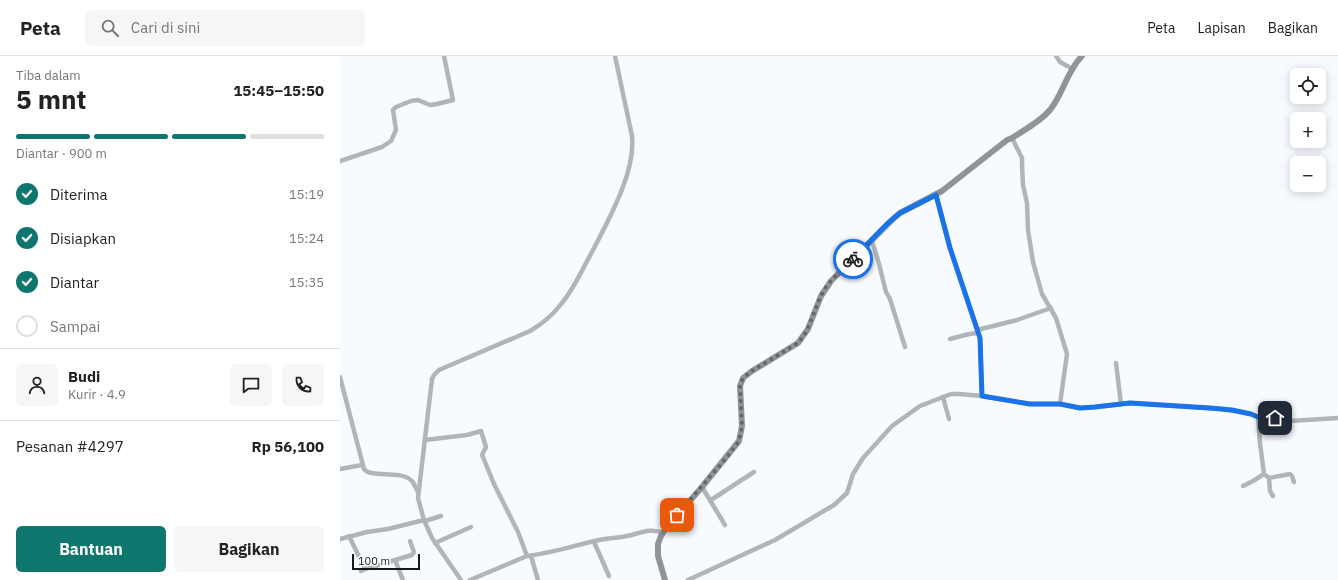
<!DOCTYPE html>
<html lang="id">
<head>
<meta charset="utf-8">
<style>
	:root { --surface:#fff; --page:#f6f6f6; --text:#222; --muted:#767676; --line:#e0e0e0; --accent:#0f766e }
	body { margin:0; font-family:"IBM Plex Sans",sans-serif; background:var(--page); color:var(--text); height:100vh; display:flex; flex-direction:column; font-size:15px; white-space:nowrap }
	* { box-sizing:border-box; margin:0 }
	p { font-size:13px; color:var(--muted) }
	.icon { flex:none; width:22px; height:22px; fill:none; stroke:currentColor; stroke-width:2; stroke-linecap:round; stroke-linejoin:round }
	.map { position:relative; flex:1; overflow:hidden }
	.sheet { display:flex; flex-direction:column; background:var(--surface); width:340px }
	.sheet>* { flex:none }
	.tools { position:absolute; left:950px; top:12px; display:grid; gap:8px }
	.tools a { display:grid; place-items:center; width:36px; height:36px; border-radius:6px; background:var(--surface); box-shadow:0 2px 10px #0003; font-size:20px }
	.scale { position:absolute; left:12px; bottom:10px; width:68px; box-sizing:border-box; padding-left:4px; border:2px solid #15171b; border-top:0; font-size:11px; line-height:14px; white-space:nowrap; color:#15171b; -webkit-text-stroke:3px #fff; paint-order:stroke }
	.pin { position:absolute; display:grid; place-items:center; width:34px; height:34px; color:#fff; margin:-17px; border-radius:8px; box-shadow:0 2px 6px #0006 }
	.courier { position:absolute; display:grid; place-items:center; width:40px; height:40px; margin:-20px; border:3px solid #1a73e8; border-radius:50%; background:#fff; color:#222; box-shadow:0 1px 5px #0007 }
	.overview em { font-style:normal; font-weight:700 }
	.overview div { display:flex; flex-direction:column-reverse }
	.overview { display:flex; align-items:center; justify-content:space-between; height:68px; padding:0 16px }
	h1 { font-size:26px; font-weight:700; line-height:30px }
	.bar { display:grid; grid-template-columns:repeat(4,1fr); gap:6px 4px; align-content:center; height:48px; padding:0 16px }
	.bar i { height:5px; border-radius:3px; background:var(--line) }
	.bar .on { background:var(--accent) }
	.bar p { grid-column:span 4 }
	.line { display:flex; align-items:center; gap:10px; padding:0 16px; border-top:1px solid var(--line) }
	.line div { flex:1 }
	.round { display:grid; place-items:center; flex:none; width:42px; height:42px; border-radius:6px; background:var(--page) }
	ol { padding:0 16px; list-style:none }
	li { display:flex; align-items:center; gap:12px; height:44px }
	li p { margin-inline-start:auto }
	li .icon { padding:4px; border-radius:50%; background:var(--accent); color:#fff; stroke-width:4 }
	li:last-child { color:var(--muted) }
	li i { width:22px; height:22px; border:2px solid var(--line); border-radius:50% }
	.action { display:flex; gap:8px; margin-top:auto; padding:8px 16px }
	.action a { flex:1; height:46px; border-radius:6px; background:var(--accent); color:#fff; font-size:16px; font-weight:700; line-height:46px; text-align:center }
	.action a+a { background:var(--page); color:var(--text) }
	header { display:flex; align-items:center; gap:24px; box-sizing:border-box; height:56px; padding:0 20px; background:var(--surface); border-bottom:1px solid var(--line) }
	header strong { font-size:19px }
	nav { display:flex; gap:22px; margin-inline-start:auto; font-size:14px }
	.search { width:280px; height:36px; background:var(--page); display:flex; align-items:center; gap:10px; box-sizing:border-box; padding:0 14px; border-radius:6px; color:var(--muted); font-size:15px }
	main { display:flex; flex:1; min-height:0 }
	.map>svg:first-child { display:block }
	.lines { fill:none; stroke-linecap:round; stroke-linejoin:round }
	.street { stroke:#b0b6b8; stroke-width:4.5 }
	.secondary { stroke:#8d9598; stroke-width:6 }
	.done { stroke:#64666b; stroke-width:4; stroke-dasharray:0 7.2 }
	.route { stroke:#1a73e8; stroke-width:5 }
</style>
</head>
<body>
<header>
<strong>Peta</strong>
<div class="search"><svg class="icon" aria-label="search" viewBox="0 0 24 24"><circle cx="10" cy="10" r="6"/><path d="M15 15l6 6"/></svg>Cari di sini</div>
<nav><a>Peta</a><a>Lapisan</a><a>Bagikan</a></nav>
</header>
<main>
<section class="sheet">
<div class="overview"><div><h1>5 mnt</h1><p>Tiba dalam</p></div><em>15:45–15:50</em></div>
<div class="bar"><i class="on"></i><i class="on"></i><i class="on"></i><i></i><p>Diantar · 900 m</p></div>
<ol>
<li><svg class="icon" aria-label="check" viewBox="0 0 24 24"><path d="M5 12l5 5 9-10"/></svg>Diterima<p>15:19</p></li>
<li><svg class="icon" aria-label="check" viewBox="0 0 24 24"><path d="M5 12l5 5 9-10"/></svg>Disiapkan<p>15:24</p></li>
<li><svg class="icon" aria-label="check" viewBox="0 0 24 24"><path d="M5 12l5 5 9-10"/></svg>Diantar<p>15:35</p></li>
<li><i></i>Sampai</li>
</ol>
<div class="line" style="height:72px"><a class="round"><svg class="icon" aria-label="person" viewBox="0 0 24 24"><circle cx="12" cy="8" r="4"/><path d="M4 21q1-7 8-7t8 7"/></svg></a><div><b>Budi</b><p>Kurir · 4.9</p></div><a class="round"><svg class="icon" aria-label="chat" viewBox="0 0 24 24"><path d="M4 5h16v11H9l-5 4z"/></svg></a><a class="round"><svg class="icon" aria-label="phone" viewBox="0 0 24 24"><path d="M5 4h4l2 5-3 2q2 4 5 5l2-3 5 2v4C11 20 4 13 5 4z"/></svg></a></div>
<div class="line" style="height:52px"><div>Pesanan #4297</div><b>Rp 56,100</b></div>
<div class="action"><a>Bantuan</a><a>Bagikan</a></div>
</section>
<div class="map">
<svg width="998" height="524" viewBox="0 0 998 524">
	<rect width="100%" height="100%" fill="#f7faff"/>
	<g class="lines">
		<!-- street -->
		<g class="street">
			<path d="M 716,0 L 720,6 L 733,13"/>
			<path d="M 672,82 L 682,102 L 682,107 L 683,129 L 687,147 L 688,174 L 693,206 L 702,238 L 716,262 L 727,298 L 720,348"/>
			<path d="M 0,105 L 42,91 L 51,85 L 56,74 L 53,54 L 56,51 L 71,45 L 78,44 L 90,49 L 97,48 L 113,44 L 104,0"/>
			<path d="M 596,139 L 610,192 L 640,282 L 642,340"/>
			<path d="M 532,185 L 538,204 L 546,236 L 550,243 L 565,291"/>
			<path d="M 637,274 L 677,264 L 711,252"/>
			<path d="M 610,283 L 629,278 L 639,277"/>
			<path d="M 776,307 L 781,348"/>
			<path d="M 0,321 L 24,413 C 32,423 60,413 72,425 C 74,428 76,432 78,436"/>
			<path d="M 603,341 L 609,363"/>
			<path d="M 918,361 L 920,387 L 924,418 L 929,422 L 950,418 L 952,420 L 954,426"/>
			<path d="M 85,384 L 127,379 L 141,375 L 146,391 L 142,399 L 143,401 L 154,428 L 178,476 L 187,500 C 212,497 236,489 259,484 C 268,482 278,482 287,480 C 298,478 311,471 323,477"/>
			<path d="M 0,413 L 22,409"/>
			<path d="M 929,422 L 930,435 L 933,440"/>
			<path d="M 903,430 L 913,425 L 924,418"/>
			<path d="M 362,431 L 385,469"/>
			<path d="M 371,444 L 414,416"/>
			<path d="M 85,465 L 101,460"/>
			<path d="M 9,480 L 25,513 L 21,515"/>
			<path d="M 0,483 L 27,476 L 48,473 L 84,464"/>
			<path d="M 254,486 L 269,520"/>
			<path d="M 95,487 L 131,471"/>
			<path d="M 191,500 L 198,524"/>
			<path d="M 55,504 L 63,524"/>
			<path d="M 25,513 L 72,499 L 74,496 L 70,485"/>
			<path d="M 121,524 L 92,482 L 84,464 L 78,442 L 92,323 L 94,319 L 99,314 L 190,275 C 202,268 213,259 222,247 C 235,231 243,212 253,194 C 269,163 296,115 292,80 L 275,0"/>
			<path d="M 130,524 L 187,500"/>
			<path d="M 348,524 L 435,484 L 494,449 L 507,437 L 513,418 L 523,402 L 552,370 L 580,350 L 611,338 L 619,338 L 642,340 L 690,348 L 720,348 L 740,352 L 755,351 L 790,347 L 882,353 L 911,358 L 918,361 L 926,361 L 950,365 L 998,362"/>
		</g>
		<!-- secondary -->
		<path class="secondary" d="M 325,524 L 318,500 L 318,488 L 321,480 L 326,472 L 362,431 L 399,385 L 402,370 L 400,330 L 403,322 L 412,315 L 458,287 L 468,273 L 481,240 L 491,225 L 554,162 L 560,157 L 602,135 L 667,84 L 672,82 C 684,74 700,66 710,54 C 723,38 727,15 742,0"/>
	</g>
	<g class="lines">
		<!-- done -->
		<path class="done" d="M 337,459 L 387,401 L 399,385 L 402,370 L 400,330 L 403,322 L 412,315 L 458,287 C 470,274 473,256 481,240 C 488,225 502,214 513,203"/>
		<!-- route -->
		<path class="route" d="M 513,203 L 547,168 L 560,157 L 596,139 L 610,192 L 640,282 L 642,340 L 690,348 L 720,348 L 740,352 L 755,351 L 790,347 L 870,352 L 892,354 L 911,358 L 918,361 L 935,362"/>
	</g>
</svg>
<div class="tools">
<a><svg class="icon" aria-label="locate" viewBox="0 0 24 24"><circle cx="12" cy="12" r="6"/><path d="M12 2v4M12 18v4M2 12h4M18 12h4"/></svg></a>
<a>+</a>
<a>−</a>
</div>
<div class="scale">100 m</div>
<div class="pin" style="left:337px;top:459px;background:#ea580c"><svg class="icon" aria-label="bag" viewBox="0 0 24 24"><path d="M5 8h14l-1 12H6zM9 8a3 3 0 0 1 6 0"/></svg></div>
<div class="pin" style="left:935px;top:362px;background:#1f2937"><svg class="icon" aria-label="home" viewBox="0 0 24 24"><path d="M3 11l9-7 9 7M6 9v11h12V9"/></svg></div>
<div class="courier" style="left:513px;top:203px"><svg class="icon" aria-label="bike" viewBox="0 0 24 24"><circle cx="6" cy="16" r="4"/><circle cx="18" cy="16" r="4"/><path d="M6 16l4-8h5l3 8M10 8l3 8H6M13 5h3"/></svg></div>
</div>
</main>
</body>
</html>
